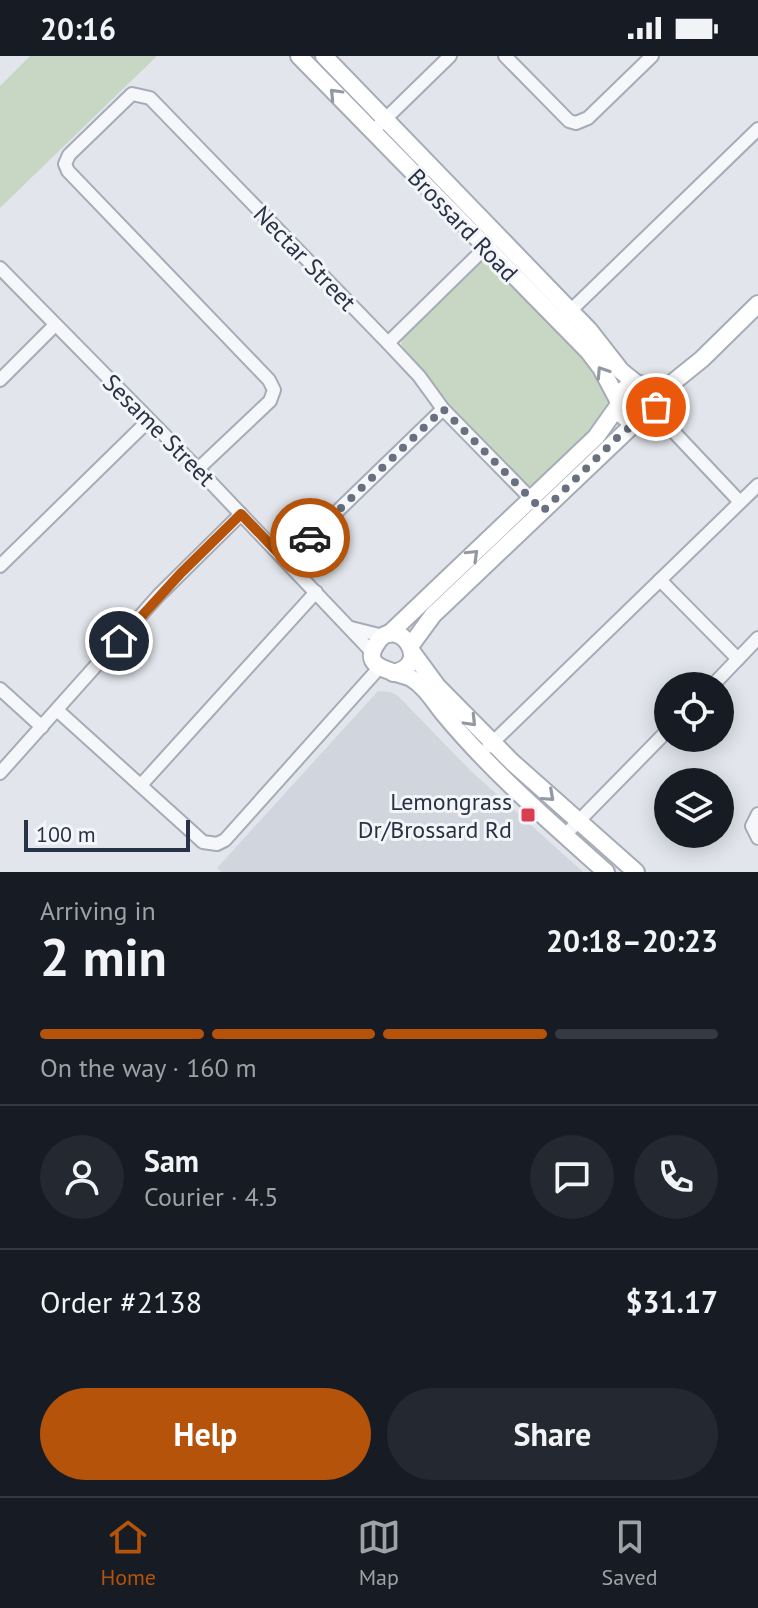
<!DOCTYPE html>
<html lang="en">
<head>
<meta charset="utf-8">
<style>
	:root { --surface:#171b24; --page:#242831; --text:#f1f3f6; --muted:#9ea1a6; --line:#363941; --accent:#b45309 }
	body { margin:0; font-family:"PT Sans",sans-serif; background:var(--page); color:var(--text); height:100vh; display:flex; flex-direction:column; font-size:30px; white-space:nowrap }
	* { box-sizing:border-box; margin:0 }
	p { font-size:26px; color:var(--muted) }
	.icon { flex:none; width:44px; height:44px; fill:none; stroke:currentColor; stroke-width:2; stroke-linecap:round; stroke-linejoin:round }
	.map { position:relative; height:816px; overflow:hidden }
	.side { display:flex; flex-direction:column; background:var(--surface); flex:1 }
	.side>* { flex:none }
	.fabs { position:absolute; left:654px; top:616px; display:grid; gap:16px }
	.fabs a { display:grid; place-items:center; width:80px; height:80px; border-radius:50%; background:var(--surface); box-shadow:0 4px 20px #0003; font-size:40px }
	.scale { position:absolute; left:24px; bottom:20px; width:166px; box-sizing:border-box; padding-left:8px; border:4px solid #283246; border-top:0; font-size:22px; line-height:28px; white-space:nowrap; color:#283246; -webkit-text-stroke:6px #f3f5f9; paint-order:stroke }
	.pin { position:absolute; display:grid; place-items:center; width:68px; height:68px; color:#fff; margin:-34px; border:4px solid #fff; border-radius:50%; box-shadow:0 2px 8px #0007 }
	.courier { position:absolute; display:grid; place-items:center; width:80px; height:80px; margin:-40px; border:6px solid #b45309; border-radius:50%; background:#fff; color:#222; box-shadow:0 2px 10px #0007 }
	.overview em { font-style:normal; font-weight:700 }
	.overview div { display:flex; flex-direction:column-reverse }
	.overview { display:flex; align-items:center; justify-content:space-between; height:136px; padding:0 40px }
	h1 { font-size:52px; font-weight:700; line-height:60px }
	.bar { display:grid; grid-template-columns:repeat(4,1fr); gap:12px 8px; align-content:center; height:96px; padding:0 40px }
	.bar i { height:10px; border-radius:6px; background:var(--line) }
	.bar .active { background:var(--accent) }
	.bar p { grid-column:span 4 }
	.line { display:flex; align-items:center; gap:20px; padding:0 40px; border-top:2px solid var(--line) }
	.line div { flex:1 }
	.round { display:grid; place-items:center; flex:none; width:84px; height:84px; border-radius:42px; background:var(--page) }
	.button { display:flex; gap:16px; margin-top:auto; padding:16px 40px }
	.button a { flex:1; height:92px; border-radius:48px; background:var(--accent); color:#fff; font-size:32px; font-weight:700; line-height:92px; text-align:center }
	.button a+a { background:var(--page); color:var(--text) }
	.status { display:flex; justify-content:space-between; align-items:center; height:56px; padding:0 40px; background:var(--surface); direction:ltr }
	.status svg { height:22px; fill:currentColor }
	.dock { display:flex; justify-content:space-around; align-items:center; height:112px; border-top:2px solid var(--line); background:var(--surface); font-size:22px; color:var(--muted) }
	.dock a { display:grid; justify-items:center; gap:4px }
	.dock .active { color:var(--accent) }
	.map>svg:first-child { display:block }
	.built { fill:#d0d5de }
	.green { fill:#c7d7c3 }
	.lines { fill:none; stroke-linecap:round; stroke-linejoin:round }
	.street-casing { stroke:#a6acb7; stroke-width:16 }
	.secondary-casing { stroke:#a6acb7; stroke-width:20 }
	.street { stroke:#f6f7fa; stroke-width:12 }
	.secondary { stroke:#fff; stroke-width:16 }
	.oneway { stroke:#9498a2 }
	.done { stroke:#697180; stroke-width:8; stroke-dasharray:0 14.4 }
	.route { stroke:#b45309; stroke-width:10 }
	.poi-dot { fill:#db3d50; stroke:#f3f5f9; stroke-width:3 }
	.labels { text-anchor:middle; dominant-baseline:central; stroke-width:6; stroke-linejoin:round; paint-order:stroke }
	.street-label { font-size:24px; fill:#283246; stroke:#f3f5f9 }
	.poi-label { font-size:24px; fill:#283246; stroke:#f3f5f9; text-anchor:end }
</style>
</head>
<body>
<div class="status"><b>20:16</b><svg viewBox="0 0 49 12"><path d="M0 12V9h3v3zM5 12V6h3v6zM10 12V3h3v9zM15 12V0h3v12zM26 1h20v11H26zM47 4h2v5h-2z"/></svg></div>
<div class="map">
<svg width="758" height="816" viewBox="0 0 758 816">
	<rect width="100%" height="100%" fill="#e2e6ec"/>
	<!-- built -->
	<path class="built" d="M 378,635 L 391,636 L 398,640 L 471,715 L 583,816 L 222,816 L 217,812 Z"/>
	<!-- green -->
	<g class="green">
		<path d="M 30,0 L 157,0 L 0,152 L 0,30 Z"/>
		<path d="M 484,204 L 497,210 L 497,215 L 573,293 L 580,293 C 590,304 613,337 610,351 C 609,361 599,371 593,379 L 584,379 L 542,419 L 543,425 C 535,432 529,431 521,424 L 437,336 L 426,319 L 401,294 L 402,281 L 478,206 Z"/>
	</g>
	<g class="lines">
		<defs>
			<g id="street">
				<path d="M 505,0 L 569,65 L 576,67 L 588,62 L 652,0"/>
				<path d="M 372,76 L 450,0"/>
				<path d="M 0,212 L 198,413 L 373,597"/>
				<path d="M 565,260 L 758,73"/>
				<path d="M 388,287 L 491,186"/>
				<path d="M 0,324 L 55,269"/>
				<path d="M 656,351 L 673,375 L 740,446"/>
				<path d="M 642,366 L 673,375"/>
				<path d="M 198,413 L 270,345 L 274,334 L 269,324 L 68,115 L 65,108 L 69,99 L 132,38 L 150,42 L 388,287 L 419,320 L 443,353 L 543,455"/>
				<path d="M 286,505 L 443,353"/>
				<path d="M 0,510 L 149,364"/>
				<path d="M 660,524 L 738,603"/>
				<path d="M 351,572 L 383,580"/>
				<path d="M 712,630 L 758,582"/>
				<path d="M 0,633 L 42,671"/>
				<path d="M 57,654 L 203,786 L 217,788 L 225,784 L 379,612"/>
				<path d="M 488,691 L 758,429"/>
				<path d="M 0,717 L 159,539 L 241,458"/>
				<path d="M 141,729 L 316,536"/>
				<path d="M 758,758 L 752,770 L 758,782"/>
				<path d="M 565,779 L 668,674"/>
			</g>
			<g id="secondary">
				<path d="M 299,0 L 588,295 L 601,312 L 618,344"/>
				<path d="M 324,0 L 589,274 L 621,315 L 636,327"/>
				<circle cx="637" cy="347" r="19"/>
				<path d="M 657,347 L 671,328 L 702,303 L 758,248"/>
				<path d="M 389,578 L 596,381 L 618,350"/>
				<path d="M 411,589 L 433,559 L 636,366"/>
				<path d="M 412,596 L 437,630 L 512,706 L 636,816"/>
				<path d="M 393,617 C 435,609 397,556 377,587 C 358,614 398,615 411,622 C 426,631 434,646 444,658 C 492,716 550,766 606,816"/>
			</g>
		</defs>
		<!-- street casing -->
		<use href="#street" class="street-casing"/>
		<!-- secondary casing -->
		<use href="#secondary" class="secondary-casing"/>
		<!-- street -->
		<use href="#street" class="street"/>
		<!-- secondary -->
		<use href="#secondary" class="secondary"/>
	</g>
	<!-- one-way arrows -->
	<defs><path id="oneway-chevron" d="M-2-3.5L2.5 0L-2 3.5" fill="none" stroke-width="1.6" stroke-linecap="round" stroke-linejoin="round" transform="scale(2)"/></defs>
	<g class="oneway">
		<use href="#oneway-chevron" transform="translate(335 38) rotate(-134)"/>
		<use href="#oneway-chevron" transform="translate(602 316) rotate(-123)"/>
		<use href="#oneway-chevron" transform="translate(473 499) rotate(-44)"/>
		<use href="#oneway-chevron" transform="translate(471 665) rotate(46)"/>
		<use href="#oneway-chevron" transform="translate(549 740) rotate(42)"/>
	</g>
	<g class="lines">
		<!-- done -->
		<path class="done" d="M 310,482 L 443,353 L 543,455 L 617,382 L 636,366 L 651,360 L 656,351"/>
		<!-- route -->
		<path class="route" d="M 119,585 L 181,517 L 241,458 L 286,505 L 310,482"/>
	</g>
	<!-- markers -->
	<rect class="poi-dot" x="520" y="751" width="16" height="16" rx="4"/>
	<g class="labels">
		<!-- street labels -->
		<g class="street-label">
			<text transform="translate(463 169) rotate(46)">Brossard Road</text>
			<text transform="translate(305 202) rotate(46)">Nectar Street</text>
			<text transform="translate(159 374) rotate(45)">Sesame Street</text>
		</g>
		<!-- poi labels -->
		<g class="poi-label">
			<text x="512" y="745">Lemongrass<tspan x="512" dy="28">Dr/Brossard Rd</tspan></text>
		</g>
	</g>
</svg>
<div class="fabs">
<a><svg class="icon" aria-label="locate" viewBox="0 0 24 24"><circle cx="12" cy="12" r="6"/><path d="M12 2v4M12 18v4M2 12h4M18 12h4"/></svg></a>
<a><svg class="icon" aria-label="layers" viewBox="0 0 24 24"><path d="M12 4l9 5-9 5-9-5zM3 14l9 5 9-5"/></svg></a>
</div>
<div class="scale">100 m</div>
<div class="pin" style="left:656px;top:351px;background:#ea580c"><svg class="icon" aria-label="bag" viewBox="0 0 24 24"><path d="M5 8h14l-1 12H6zM9 8a3 3 0 0 1 6 0"/></svg></div>
<div class="pin" style="left:119px;top:585px;background:#1f2937"><svg class="icon" aria-label="home" viewBox="0 0 24 24"><path d="M3 11l9-7 9 7M6 9v11h12V9"/></svg></div>
<div class="courier" style="left:310px;top:482px"><svg class="icon" aria-label="car" viewBox="0 0 24 24"><path d="M5 17H2v-5l4-1 3-4h7l3 4 3 1v5h-3M9 17h6M6 11h13"/><circle cx="7" cy="17" r="2"/><circle cx="17" cy="17" r="2"/></svg></div>
</div>
<section class="side">
<div class="overview"><div><h1>2 min</h1><p>Arriving in</p></div><em>20:18–20:23</em></div>
<div class="bar"><i class="active"></i><i class="active"></i><i class="active"></i><i></i><p>On the way · 160 m</p></div>
<div class="line" style="height:144px"><a class="round"><svg class="icon" aria-label="person" viewBox="0 0 24 24"><circle cx="12" cy="8" r="4"/><path d="M4 21q1-7 8-7t8 7"/></svg></a><div><b>Sam</b><p>Courier · 4.5</p></div><a class="round"><svg class="icon" aria-label="chat" viewBox="0 0 24 24"><path d="M4 5h16v11H9l-5 4z"/></svg></a><a class="round"><svg class="icon" aria-label="phone" viewBox="0 0 24 24"><path d="M5 4h4l2 5-3 2q2 4 5 5l2-3 5 2v4C11 20 4 13 5 4z"/></svg></a></div>
<div class="line" style="height:104px"><div>Order #2138</div><b>$31.17</b></div>
<div class="button"><a>Help</a><a>Share</a></div>
</section>
<nav class="dock">
<a class="active"><svg class="icon" aria-label="home" viewBox="0 0 24 24"><path d="M3 11l9-7 9 7M6 9v11h12V9"/></svg>Home</a>
<a><svg class="icon" aria-label="map" viewBox="0 0 24 24"><path d="M3 6l6-2 6 2 6-2v14l-6 2-6-2-6 2zM9 4v14M15 6v14"/></svg>Map</a>
<a><svg class="icon" aria-label="saved" viewBox="0 0 24 24"><path d="M7 4h10v16l-5-4-5 4z"/></svg>Saved</a>
</nav>
</body>
</html>
